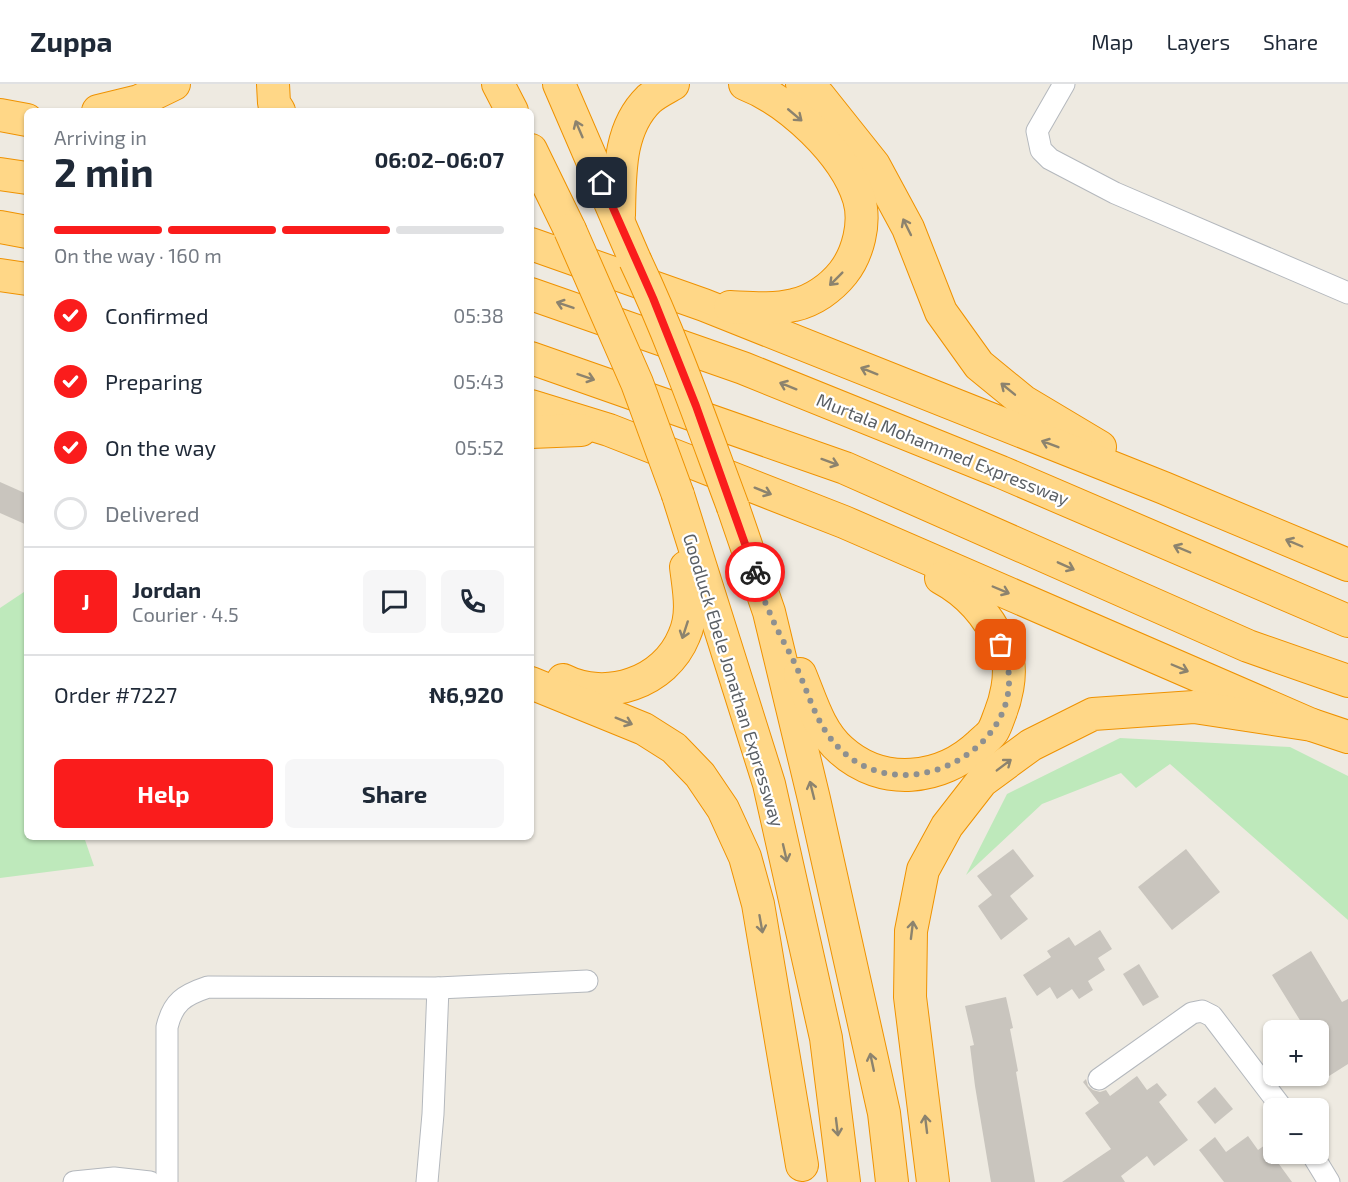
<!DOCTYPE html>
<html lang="en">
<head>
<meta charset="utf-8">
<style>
	:root { --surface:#fff; --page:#f6f6f7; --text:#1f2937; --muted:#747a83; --line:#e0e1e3; --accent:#fa1c1c }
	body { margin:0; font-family:"Exo 2",sans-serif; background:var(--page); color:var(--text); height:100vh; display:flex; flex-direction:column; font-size:22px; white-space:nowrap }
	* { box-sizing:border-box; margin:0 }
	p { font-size:20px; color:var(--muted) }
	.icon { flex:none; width:33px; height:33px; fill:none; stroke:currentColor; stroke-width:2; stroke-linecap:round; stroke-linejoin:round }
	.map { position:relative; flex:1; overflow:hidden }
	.sheet { position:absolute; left:24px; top:24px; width:510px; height:732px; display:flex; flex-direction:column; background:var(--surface); border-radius:9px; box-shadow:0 2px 4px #0004 }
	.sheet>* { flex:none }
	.controls { position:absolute; left:1263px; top:936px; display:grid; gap:12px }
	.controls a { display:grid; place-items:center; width:66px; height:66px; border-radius:9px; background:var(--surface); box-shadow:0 2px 4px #0004; font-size:30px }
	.pin { position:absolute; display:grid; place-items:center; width:51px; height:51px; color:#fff; margin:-26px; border-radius:12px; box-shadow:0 3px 9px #0006 }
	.courier { position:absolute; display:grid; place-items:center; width:60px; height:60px; margin:-30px; border:4px solid #fa1c1c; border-radius:50%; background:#fff; color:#222; box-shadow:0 2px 8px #0007 }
	.overview em { font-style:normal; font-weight:700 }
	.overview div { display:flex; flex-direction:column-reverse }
	.overview { display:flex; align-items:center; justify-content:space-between; height:102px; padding:0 30px }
	h1 { font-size:39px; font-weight:700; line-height:45px }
	.bar { display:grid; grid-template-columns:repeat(4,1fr); gap:9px 6px; align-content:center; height:72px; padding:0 30px }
	.bar i { height:8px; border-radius:4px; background:var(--line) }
	.bar .current { background:var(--accent) }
	.bar p { grid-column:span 4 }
	.line { display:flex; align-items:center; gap:15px; padding:0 30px; border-top:2px solid var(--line) }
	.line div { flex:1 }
	.round { display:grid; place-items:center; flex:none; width:63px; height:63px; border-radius:9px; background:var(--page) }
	ol { padding:0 30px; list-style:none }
	li { display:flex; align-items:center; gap:18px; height:66px }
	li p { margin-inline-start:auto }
	li .icon { padding:6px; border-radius:50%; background:var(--accent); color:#fff; stroke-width:4 }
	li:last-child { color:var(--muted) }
	li i { width:33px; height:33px; border:3px solid var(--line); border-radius:50% }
	.primary-button { display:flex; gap:12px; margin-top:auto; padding:12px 30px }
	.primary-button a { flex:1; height:69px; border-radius:9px; background:var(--accent); color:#fff; font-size:24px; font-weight:700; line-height:69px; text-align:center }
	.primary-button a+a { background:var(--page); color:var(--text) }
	header { display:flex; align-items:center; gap:36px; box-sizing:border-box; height:84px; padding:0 30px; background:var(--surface); border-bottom:2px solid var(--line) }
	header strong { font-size:28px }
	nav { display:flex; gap:33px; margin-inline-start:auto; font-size:21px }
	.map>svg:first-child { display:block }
	.green { fill:#bee9bb }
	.building { fill:#c9c5be }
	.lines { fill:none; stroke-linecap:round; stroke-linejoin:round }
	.minor-casing { stroke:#b4b8bd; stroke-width:23 }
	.highway-casing { stroke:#ef9200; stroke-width:34 }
	.minor { stroke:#fff; stroke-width:21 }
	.highway { stroke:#ffd787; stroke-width:32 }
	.highway-bridge-casing { stroke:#ef9200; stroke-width:34; stroke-linecap:butt }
	.highway-bridge { stroke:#ffd787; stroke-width:32 }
	.oneway { stroke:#8c836e }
	.done { stroke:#8e9090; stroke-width:6; stroke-dasharray:0 10.8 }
	.route { stroke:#fa1c1c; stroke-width:8 }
	.labels { text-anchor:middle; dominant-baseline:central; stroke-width:4.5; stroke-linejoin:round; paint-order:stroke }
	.street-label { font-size:18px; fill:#5a5f64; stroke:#fff }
</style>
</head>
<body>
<header>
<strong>Zuppa</strong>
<nav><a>Map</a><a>Layers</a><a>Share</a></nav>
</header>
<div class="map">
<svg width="1348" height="1098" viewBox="0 0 1348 1098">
	<rect width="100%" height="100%" fill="#eeeae1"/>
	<!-- green -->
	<g class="green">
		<path d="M 27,506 L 27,753 L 84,753 L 94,782 L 0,794 L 0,524 Z"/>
		<path d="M 1120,654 L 1290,663 L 1348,692 L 1348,836 L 1170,680 L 1136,704 L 1121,689 L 1042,720 L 966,791 L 1007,710 Z"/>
	</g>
	<!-- building -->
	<g class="building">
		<path d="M 0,398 L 27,410 L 27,441 L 0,429 Z"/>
		<path d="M 1013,765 L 1034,792 L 1010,812 L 1028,835 L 1001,856 L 978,822 L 992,811 L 977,792 Z"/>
		<path d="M 1186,765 L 1220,808 L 1172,846 L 1138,803 Z"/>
		<path d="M 1100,846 L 1112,865 L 1098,874 L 1105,886 L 1088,897 L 1093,906 L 1079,915 L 1072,905 L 1057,915 L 1050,903 L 1037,912 L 1023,891 L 1051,873 L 1047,867 L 1069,853 L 1075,862 Z"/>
		<path d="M 1311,867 L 1342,918 L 1348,915 L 1348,980 L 1318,999 L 1318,946 L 1306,946 L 1272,891 Z"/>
		<path d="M 1139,880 L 1159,913 L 1143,922 L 1123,890 Z"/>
		<path d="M 1006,913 L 1013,944 L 1010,945 L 1018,987 L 1016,988 L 1035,1098 L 991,1098 L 975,1002 L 970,962 L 974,961 L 965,922 Z"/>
		<path d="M 1137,992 L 1147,1006 L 1157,999 L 1167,1011 L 1159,1018 L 1188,1056 L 1154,1082 L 1147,1072 L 1121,1092 L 1125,1098 L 1062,1098 L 1111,1065 L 1085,1029 L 1099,1019 L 1083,998 L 1086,995 L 1088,1002 L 1093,1006 L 1100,1008 L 1106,1006 L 1110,1012 Z"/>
		<path d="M 1215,1003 L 1233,1025 L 1215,1040 L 1197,1018 Z"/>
		<path d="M 1248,1052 L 1258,1066 L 1265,1061 L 1292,1098 L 1224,1098 L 1199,1066 L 1215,1053 L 1226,1068 Z"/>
	</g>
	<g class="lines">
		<defs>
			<g id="minor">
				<path d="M 1064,0 L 1037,47 L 1041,66 L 1050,75 L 1115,109 L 1348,209"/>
				<path d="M 1099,995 L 1192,929 L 1202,927 L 1212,932 L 1282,1024"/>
				<path d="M 1312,1070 L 1329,1098"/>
				<path d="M 74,1098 L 114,1094 L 150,1098"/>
				<path d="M 167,1098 L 167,943 C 173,918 184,911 208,903 L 438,904 L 587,897"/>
				<path d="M 427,1098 L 433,1030 L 438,904"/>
			</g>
			<g id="highway">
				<path d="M 273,0 L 274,19 L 279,27"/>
				<path d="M 498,0 L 512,27"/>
				<path d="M 559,0 L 635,176"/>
				<path d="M 802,0 L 819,12 L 874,81 L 908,144 L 941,228 L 979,281 L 1023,317 L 1100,363"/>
				<path d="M 98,27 L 139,17 L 174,0"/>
				<path d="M 0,31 L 27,36"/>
				<path d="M 531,66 L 570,146"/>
				<path d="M 0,90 L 27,94"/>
				<path d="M 619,131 C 620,91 618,45 649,15 C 656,9 666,4 673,0"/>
				<path d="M 0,143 L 27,148"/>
				<path d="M 531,160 L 704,221 L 1164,404 L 1348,481"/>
				<path d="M 0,191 L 27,195"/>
				<path d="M 531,210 L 743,284 L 1001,388 L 1348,537"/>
				<path d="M 730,223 C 752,224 773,226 794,221 C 813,217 831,204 843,189 C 858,170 866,139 859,115 C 845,69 789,17 745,0"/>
				<path d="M 531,274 L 845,384 L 1248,562 L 1348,597"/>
				<path d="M 531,322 L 609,346 L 844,438 L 1312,641"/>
				<path d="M 531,348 L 581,346"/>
				<path d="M 678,411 L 769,700 L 826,954 L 844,1098"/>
				<path d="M 733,423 L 769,528 L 814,715 L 884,1029 L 892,1098"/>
				<path d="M 800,590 C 811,616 819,647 841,666 C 882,703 941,697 980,660 C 984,656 990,652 993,647 C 996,642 998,635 1000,630 C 1006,615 1011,593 1008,577 C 1007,571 1003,565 1001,560 C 988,531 969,509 941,494"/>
				<path d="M 563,596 C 606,618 665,599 684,552 C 694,530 689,507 686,483"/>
				<path d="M 531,599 L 644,645 L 674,664 L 700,691 L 723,725 L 745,773 L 758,820 L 802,1081"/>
				<path d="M 933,1098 L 910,913 L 911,847 L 923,786 L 947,742 L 982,697 L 1031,661 L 1093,630 L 1194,623 L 1312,641 L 1348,653"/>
			</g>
		</defs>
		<!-- minor casing -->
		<use href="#minor" class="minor-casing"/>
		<!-- highway casing -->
		<use href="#highway" class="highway-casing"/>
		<!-- minor -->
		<use href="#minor" class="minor"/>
		<!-- highway -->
		<use href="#highway" class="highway"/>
		<defs>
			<g id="highway-bridge">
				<path d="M 570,146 L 637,299 L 678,411"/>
				<path d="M 635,176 C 673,256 702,340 733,423"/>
			</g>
		</defs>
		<!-- highway-bridge casing -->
		<use href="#highway-bridge" class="highway-bridge-casing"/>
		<!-- highway-bridge -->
		<use href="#highway-bridge" class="highway-bridge"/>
	</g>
	<!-- one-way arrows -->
	<defs><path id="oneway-shaft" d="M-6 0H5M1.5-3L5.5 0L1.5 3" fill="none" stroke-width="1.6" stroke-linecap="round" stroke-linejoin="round" transform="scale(1.5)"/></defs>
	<g class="oneway">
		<use href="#oneway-shaft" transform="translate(795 31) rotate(40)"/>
		<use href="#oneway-shaft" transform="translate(579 45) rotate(-113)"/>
		<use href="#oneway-shaft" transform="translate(907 143) rotate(-116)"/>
		<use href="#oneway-shaft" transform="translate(836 195) rotate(135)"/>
		<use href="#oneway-shaft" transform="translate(565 221) rotate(-161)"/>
		<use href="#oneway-shaft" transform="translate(869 287) rotate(-158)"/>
		<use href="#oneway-shaft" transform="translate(586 293) rotate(19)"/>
		<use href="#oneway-shaft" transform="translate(788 302) rotate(-158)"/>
		<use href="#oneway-shaft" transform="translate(1008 305) rotate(-141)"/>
		<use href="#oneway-shaft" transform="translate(1050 360) rotate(-159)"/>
		<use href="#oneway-shaft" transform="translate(830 378) rotate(20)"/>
		<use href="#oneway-shaft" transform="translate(763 407) rotate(22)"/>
		<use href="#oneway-shaft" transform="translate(1294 459) rotate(-157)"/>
		<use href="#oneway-shaft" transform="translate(1182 465) rotate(-157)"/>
		<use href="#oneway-shaft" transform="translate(1066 482) rotate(24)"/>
		<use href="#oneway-shaft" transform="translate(1001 506) rotate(23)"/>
		<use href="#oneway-shaft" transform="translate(685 546) rotate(108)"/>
		<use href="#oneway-shaft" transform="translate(1180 584) rotate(23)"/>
		<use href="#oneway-shaft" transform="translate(624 637) rotate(22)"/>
		<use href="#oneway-shaft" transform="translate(1004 681) rotate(-37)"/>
		<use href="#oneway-shaft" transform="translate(812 706) rotate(-104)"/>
		<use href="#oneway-shaft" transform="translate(785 769) rotate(77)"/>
		<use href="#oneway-shaft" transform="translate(761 840) rotate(80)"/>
		<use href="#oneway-shaft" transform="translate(912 846) rotate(-83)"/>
		<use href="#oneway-shaft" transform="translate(872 978) rotate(-102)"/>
		<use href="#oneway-shaft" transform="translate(926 1040) rotate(-97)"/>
		<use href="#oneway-shaft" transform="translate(837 1043) rotate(83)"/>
	</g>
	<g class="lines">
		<!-- done -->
		<path class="done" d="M 755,488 C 760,501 763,515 769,527 C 776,545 787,563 795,580 C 809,609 816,642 840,665 C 910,734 1043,654 1001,561"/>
		<!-- route -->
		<path class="route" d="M 602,99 L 653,214 L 696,322 L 755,488"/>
	</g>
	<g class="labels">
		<!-- street labels -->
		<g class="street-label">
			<text transform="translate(943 365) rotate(22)">Murtala Mohammed Expressway</text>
			<text transform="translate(734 596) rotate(73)">Goodluck Ebele Jonathan Expressway</text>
		</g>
	</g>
</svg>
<div class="controls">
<a>+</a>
<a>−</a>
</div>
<div class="pin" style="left:1001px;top:561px;background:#ea580c"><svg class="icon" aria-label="bag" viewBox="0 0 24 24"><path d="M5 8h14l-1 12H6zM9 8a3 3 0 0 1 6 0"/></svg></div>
<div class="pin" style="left:602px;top:99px;background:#1f2937"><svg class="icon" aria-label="home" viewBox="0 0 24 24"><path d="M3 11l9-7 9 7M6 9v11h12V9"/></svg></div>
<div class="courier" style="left:755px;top:488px"><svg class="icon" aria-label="bike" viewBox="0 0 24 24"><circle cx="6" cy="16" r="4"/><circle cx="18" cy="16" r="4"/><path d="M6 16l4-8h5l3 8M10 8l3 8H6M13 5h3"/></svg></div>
<section class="sheet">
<div class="overview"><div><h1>2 min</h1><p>Arriving in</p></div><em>06:02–06:07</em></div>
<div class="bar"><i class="current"></i><i class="current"></i><i class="current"></i><i></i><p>On the way · 160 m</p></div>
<ol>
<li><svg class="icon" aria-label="check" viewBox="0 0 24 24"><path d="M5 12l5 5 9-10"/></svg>Confirmed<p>05:38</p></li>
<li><svg class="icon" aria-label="check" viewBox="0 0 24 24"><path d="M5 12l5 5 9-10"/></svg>Preparing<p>05:43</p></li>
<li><svg class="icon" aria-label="check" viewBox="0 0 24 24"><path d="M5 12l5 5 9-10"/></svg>On the way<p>05:52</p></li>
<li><i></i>Delivered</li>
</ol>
<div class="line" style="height:108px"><b class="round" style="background:var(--accent);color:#fff">J</b><div><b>Jordan</b><p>Courier · 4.5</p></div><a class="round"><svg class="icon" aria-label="chat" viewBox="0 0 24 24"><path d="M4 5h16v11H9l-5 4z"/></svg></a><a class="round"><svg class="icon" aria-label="phone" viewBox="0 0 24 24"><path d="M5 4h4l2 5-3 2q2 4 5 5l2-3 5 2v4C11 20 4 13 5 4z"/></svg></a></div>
<div class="line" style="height:78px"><div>Order #7227</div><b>₦6,920</b></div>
<div class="primary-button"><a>Help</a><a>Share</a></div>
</section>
</div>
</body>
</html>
